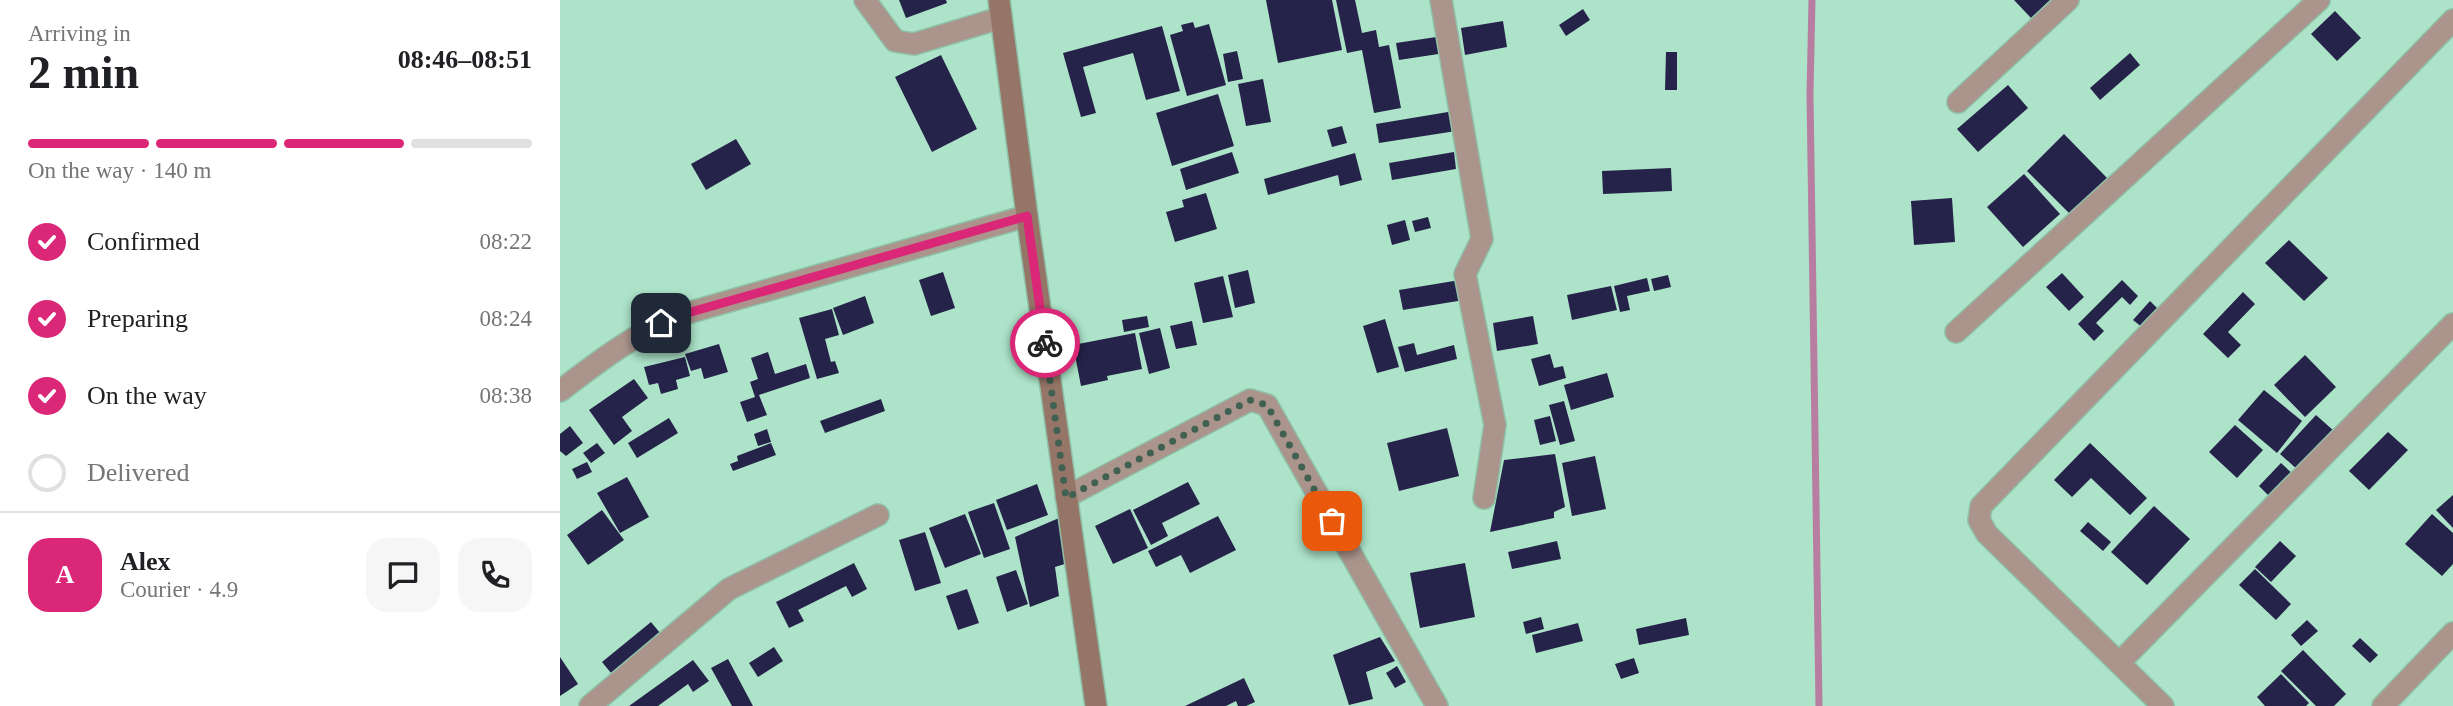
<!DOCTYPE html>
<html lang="en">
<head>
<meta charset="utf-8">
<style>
	:root { --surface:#fff; --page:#f6f6f6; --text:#202124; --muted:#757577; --line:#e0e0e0; --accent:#db2777 }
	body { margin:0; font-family:"Times New Roman",serif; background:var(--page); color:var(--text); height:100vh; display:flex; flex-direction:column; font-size:26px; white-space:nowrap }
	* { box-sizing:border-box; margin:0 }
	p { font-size:23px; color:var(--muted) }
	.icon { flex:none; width:38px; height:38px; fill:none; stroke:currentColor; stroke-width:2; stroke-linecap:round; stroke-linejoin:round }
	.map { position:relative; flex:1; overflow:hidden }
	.drawer { display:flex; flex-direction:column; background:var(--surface); width:560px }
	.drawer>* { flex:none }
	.pin { position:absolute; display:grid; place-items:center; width:60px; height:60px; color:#fff; margin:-30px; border-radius:14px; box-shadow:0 4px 10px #0006 }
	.courier { position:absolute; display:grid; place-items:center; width:70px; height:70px; margin:-35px; border:5px solid #db2777; border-radius:50%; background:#fff; color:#222; box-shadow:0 2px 9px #0007 }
	.headline em { font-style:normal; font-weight:700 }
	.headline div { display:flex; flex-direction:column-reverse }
	.headline { display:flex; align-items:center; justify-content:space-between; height:119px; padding:0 28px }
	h1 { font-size:46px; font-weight:700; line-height:52px }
	.bar { display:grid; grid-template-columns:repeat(4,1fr); gap:10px 7px; align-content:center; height:84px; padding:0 28px }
	.bar i { height:9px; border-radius:5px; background:var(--line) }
	.bar .current { background:var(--accent) }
	.bar p { grid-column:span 4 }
	.line { display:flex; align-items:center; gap:18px; padding:0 28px; border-top:2px solid var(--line) }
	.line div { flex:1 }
	.round { display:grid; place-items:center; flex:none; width:74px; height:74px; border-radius:21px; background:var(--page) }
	ol { padding:0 28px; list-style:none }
	li { display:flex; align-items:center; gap:21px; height:77px }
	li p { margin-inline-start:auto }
	li .icon { padding:7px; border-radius:50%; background:var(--accent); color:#fff; stroke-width:4 }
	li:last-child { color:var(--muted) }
	li i { width:38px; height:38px; border:4px solid var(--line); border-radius:50% }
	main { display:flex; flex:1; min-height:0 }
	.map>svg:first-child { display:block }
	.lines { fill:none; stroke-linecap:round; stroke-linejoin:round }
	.stream { stroke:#b87ea1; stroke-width:7 }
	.building { fill:#252349 }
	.street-casing { stroke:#8fc0a8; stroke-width:24 }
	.secondary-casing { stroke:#8fc0a8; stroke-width:24 }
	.street { stroke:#ab948b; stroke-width:21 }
	.secondary { stroke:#957567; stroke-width:21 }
	.done { stroke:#406152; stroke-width:7; stroke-dasharray:0 12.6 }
	.route { stroke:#db2777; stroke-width:9 }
</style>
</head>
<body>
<main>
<section class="drawer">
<div class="headline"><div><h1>2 min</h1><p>Arriving in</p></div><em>08:46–08:51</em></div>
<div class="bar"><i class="current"></i><i class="current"></i><i class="current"></i><i></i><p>On the way · 140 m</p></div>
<ol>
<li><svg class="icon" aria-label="check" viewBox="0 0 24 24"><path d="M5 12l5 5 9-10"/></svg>Confirmed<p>08:22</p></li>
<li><svg class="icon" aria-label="check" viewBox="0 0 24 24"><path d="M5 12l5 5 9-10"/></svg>Preparing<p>08:24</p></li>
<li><svg class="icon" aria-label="check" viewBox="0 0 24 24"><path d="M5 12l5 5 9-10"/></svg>On the way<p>08:38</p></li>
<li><i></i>Delivered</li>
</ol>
<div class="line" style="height:126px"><b class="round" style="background:var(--accent);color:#fff">A</b><div><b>Alex</b><p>Courier · 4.9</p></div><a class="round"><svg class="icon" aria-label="chat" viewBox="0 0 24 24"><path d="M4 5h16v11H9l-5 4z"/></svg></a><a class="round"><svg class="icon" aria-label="phone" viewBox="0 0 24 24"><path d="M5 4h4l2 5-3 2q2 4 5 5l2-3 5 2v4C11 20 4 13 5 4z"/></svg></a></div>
</section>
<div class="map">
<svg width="1893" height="706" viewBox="0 0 1893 706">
	<rect width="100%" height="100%" fill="#ade4c9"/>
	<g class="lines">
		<!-- stream -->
		<path class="stream" d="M 1252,0 L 1250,94 L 1259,706"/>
	</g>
	<!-- building -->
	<g class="building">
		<path d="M 339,0 L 386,0 L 387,3 L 346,18 Z"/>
		<path d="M 706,0 L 772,0 L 782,50 L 718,63 Z"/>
		<path d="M 776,0 L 795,0 L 802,33 L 816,30 L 819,47 L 829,45 L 841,108 L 814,113 L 802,50 L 787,53 Z"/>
		<path d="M 1454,0 L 1490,0 L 1471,18 Z"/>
		<path d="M 1023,9 L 1030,20 L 1006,36 L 999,25 Z"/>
		<path d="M 1775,11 L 1801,38 L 1777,61 L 1751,34 Z"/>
		<path d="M 943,21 L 947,47 L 905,55 L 901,28 Z"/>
		<path d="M 633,22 L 635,28 L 649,24 L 666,85 L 627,96 L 610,35 L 623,31 L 621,25 Z"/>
		<path d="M 602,26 L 620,91 L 586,100 L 573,53 L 523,67 L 536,113 L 521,117 L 503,53 Z"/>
		<path d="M 883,36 L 885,53 L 839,60 L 836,43 Z"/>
		<path d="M 677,51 L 683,79 L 668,82 L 663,54 Z"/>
		<path d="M 1106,52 L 1117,52 L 1117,90 L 1105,90 Z"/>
		<path d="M 1570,53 L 1580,65 L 1540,100 L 1530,88 Z"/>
		<path d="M 381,55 L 417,129 L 372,152 L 335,77 Z"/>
		<path d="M 703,79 L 711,122 L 686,126 L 678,84 Z"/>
		<path d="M 1448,85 L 1468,108 L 1418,152 L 1397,129 Z"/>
		<path d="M 658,94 L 674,146 L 612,166 L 596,113 Z"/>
		<path d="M 894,111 L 896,131 L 819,143 L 816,124 Z"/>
		<path d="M 782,126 L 787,143 L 772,147 L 767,130 Z"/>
		<path d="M 1504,134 L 1549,180 L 1512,216 L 1467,171 Z"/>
		<path d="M 176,139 L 191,164 L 146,190 L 131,164 Z"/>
		<path d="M 672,152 L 679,173 L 626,190 L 620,169 Z"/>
		<path d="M 894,152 L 896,169 L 832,180 L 829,163 Z"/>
		<path d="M 795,153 L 802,180 L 780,186 L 778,175 L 708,195 L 704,179 Z"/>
		<path d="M 1111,168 L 1112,191 L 1043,194 L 1042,171 Z"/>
		<path d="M 1464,174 L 1500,214 L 1463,247 L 1427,207 Z"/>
		<path d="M 646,193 L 657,229 L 615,242 L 606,212 L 624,207 L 622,200 Z"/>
		<path d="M 1392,198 L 1395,242 L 1354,245 L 1351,201 Z"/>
		<path d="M 868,217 L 871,228 L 855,232 L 852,221 Z"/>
		<path d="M 845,220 L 850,240 L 832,245 L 827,225 Z"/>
		<path d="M 1729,240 L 1768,278 L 1744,301 L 1705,263 Z"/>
		<path d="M 688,270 L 695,303 L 675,308 L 668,275 Z"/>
		<path d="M 383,272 L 395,308 L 371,316 L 359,280 Z"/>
		<path d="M 1502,273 L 1524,297 L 1509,311 L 1486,287 Z"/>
		<path d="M 1108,275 L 1111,287 L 1094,291 L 1091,279 Z"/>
		<path d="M 663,276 L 673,317 L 643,323 L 634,283 Z"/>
		<path d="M 1087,278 L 1090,291 L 1067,296 L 1070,310 L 1060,312 L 1054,286 Z"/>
		<path d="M 900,280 L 904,300 L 843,310 L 839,290 Z"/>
		<path d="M 1562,280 L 1578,296 L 1570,305 L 1562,297 L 1536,323 L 1544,331 L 1534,341 L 1518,324 Z"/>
		<path d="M 1051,286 L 1057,310 L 1012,320 L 1007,295 Z"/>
		<path d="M 1683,292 L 1695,304 L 1668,332 L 1681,345 L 1668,358 L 1643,334 Z"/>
		<path d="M 305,296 L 314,323 L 283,335 L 273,308 Z"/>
		<path d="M 1590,301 L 1599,310 L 1583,328 L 1573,320 Z"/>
		<path d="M 272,309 L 279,335 L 265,339 L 271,362 L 275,361 L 279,373 L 257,379 L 239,318 Z"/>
		<path d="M 587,316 L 589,327 L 564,332 L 562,320 Z"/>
		<path d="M 973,316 L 978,344 L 937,351 L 933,323 Z"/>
		<path d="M 825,319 L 839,367 L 817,373 L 803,326 Z"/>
		<path d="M 632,321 L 637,345 L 616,349 L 610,326 Z"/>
		<path d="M 600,328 L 610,368 L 589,374 L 579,333 Z"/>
		<path d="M 575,333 L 582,369 L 547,376 L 548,380 L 521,386 L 513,345 Z"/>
		<path d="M 854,343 L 857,355 L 894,345 L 897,359 L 845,372 L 838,347 Z"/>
		<path d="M 159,344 L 168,372 L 144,379 L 141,368 L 131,371 L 125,354 Z"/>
		<path d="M 208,352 L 215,374 L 246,364 L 250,378 L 199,395 L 207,415 L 187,422 L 180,402 L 195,397 L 190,382 L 198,379 L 191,358 Z"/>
		<path d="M 990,354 L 994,368 L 1003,366 L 1006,378 L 979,386 L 971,359 Z"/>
		<path d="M 1745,355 L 1776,387 L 1745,417 L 1714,385 Z"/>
		<path d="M 125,357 L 130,376 L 116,380 L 118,389 L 101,394 L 98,383 L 89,385 L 84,367 Z"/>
		<path d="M 1047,373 L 1054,397 L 1011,410 L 1004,385 Z"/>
		<path d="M 74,379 L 88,398 L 62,417 L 72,431 L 54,445 L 29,410 Z"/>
		<path d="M 1704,390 L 1742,421 L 1717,453 L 1678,420 Z"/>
		<path d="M 321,399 L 325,411 L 265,433 L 260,421 Z"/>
		<path d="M 1004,401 L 1015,441 L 1000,445 L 989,405 Z"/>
		<path d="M 1756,415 L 1774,431 L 1739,471 L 1720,454 Z"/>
		<path d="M 990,416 L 996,441 L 980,445 L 974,420 Z"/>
		<path d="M 109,418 L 118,433 L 77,458 L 68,443 Z"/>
		<path d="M 1675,425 L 1703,450 L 1677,478 L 1649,452 Z"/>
		<path d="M 10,426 L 23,443 L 6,456 L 0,451 L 0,434 Z"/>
		<path d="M 887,428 L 899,476 L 839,491 L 827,443 Z"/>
		<path d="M 207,429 L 211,442 L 198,446 L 194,434 Z"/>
		<path d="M 1828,432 L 1848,450 L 1809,490 L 1789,471 Z"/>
		<path d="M 37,443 L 45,453 L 31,463 L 23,453 Z"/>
		<path d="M 211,443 L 216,455 L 173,471 L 170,464 L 178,461 L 177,456 Z"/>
		<path d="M 1530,443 L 1587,498 L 1570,515 L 1531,478 L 1512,497 L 1494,480 Z"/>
		<path d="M 995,454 L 1005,507 L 994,512 L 994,518 L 930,532 L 944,460 Z"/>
		<path d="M 1035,456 L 1046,509 L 1012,516 L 1002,463 Z"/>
		<path d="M 27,462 L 32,472 L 17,479 L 12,469 Z"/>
		<path d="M 1721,463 L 1735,476 L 1713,500 L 1699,486 Z"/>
		<path d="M 67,477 L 89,517 L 60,533 L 37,493 Z"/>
		<path d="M 628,482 L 640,504 L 602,523 L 608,536 L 591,545 L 573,510 Z"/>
		<path d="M 477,484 L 488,515 L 447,530 L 436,500 Z"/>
		<path d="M 1893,495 L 1893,528 L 1876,510 Z"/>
		<path d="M 434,503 L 450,549 L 424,558 L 408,512 Z"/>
		<path d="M 1594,506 L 1630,539 L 1587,585 L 1551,552 Z"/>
		<path d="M 570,509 L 588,548 L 553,564 L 535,526 Z"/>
		<path d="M 42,510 L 64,540 L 28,565 L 7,535 Z"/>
		<path d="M 405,514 L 421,554 L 385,568 L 369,528 Z"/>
		<path d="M 1872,514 L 1893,533 L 1893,564 L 1882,576 L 1845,544 Z"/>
		<path d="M 658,516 L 676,550 L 630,573 L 621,555 L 596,567 L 588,551 Z"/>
		<path d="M 499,518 L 508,563 L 495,567 L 499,596 L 470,607 L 455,537 Z"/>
		<path d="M 1528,522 L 1551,542 L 1543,551 L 1520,531 Z"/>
		<path d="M 365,532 L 381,583 L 355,591 L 339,540 Z"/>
		<path d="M 997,541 L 1001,559 L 952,569 L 948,552 Z"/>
		<path d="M 1720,541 L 1736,556 L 1711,582 L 1695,567 Z"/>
		<path d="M 294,563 L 307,589 L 292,597 L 286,586 L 238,610 L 244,621 L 229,628 L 216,602 Z"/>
		<path d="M 905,563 L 915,617 L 860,628 L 850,573 Z"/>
		<path d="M 1695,569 L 1731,604 L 1716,620 L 1679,585 Z"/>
		<path d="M 456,570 L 468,604 L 447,612 L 436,577 Z"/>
		<path d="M 407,589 L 419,623 L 398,630 L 386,596 Z"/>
		<path d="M 981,617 L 984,629 L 966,634 L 963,622 Z"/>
		<path d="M 1126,618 L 1129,635 L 1079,645 L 1076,629 Z"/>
		<path d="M 1747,620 L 1758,631 L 1741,646 L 1731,635 Z"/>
		<path d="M 91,622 L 100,633 L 51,673 L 42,662 Z"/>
		<path d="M 1018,623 L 1023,641 L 976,653 L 972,635 Z"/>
		<path d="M 820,637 L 835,661 L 806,672 L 813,699 L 789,705 L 773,655 Z"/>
		<path d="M 1800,638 L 1818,655 L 1810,663 L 1792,646 Z"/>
		<path d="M 214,647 L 223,661 L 198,677 L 189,663 Z"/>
		<path d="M 1743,650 L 1786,694 L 1774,706 L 1756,706 L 1721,671 Z"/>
		<path d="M 0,657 L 18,684 L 0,696 Z"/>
		<path d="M 1074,658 L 1079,673 L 1061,679 L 1055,664 Z"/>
		<path d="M 168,659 L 193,706 L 172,706 L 151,668 Z"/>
		<path d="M 133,660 L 149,681 L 133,692 L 128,684 L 98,706 L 69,706 Z"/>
		<path d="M 837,666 L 846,682 L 835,688 L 826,673 Z"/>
		<path d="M 1721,674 L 1749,703 L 1746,706 L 1705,706 L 1697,697 Z"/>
		<path d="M 684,678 L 695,702 L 686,706 L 678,706 L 676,701 L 666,706 L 625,706 Z"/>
	</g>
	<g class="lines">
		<defs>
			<g id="street">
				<path d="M 305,0 L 335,41 L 354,44 L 440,18"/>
				<path d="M 881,0 L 922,239 L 905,274 L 935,425 L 924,498"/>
				<path d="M 1398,102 L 1508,0"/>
				<path d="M 1396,332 L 1759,0"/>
				<path d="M 0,391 C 38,362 73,335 117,316 L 467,216"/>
				<path d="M 506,497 L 690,400 L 707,405 L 877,706"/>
				<path d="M 1559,663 L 1893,324"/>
				<path d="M 30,706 L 169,589 L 318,515"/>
				<path d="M 1603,706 L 1427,534 L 1419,520 L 1421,506 L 1893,20"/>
				<path d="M 1823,706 L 1893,633"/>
			</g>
			<path id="secondary" d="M 439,0 L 467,216 L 536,706"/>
		</defs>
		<!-- street casing -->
		<use href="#street" class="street-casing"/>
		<!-- secondary casing -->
		<use href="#secondary" class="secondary-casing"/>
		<!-- street -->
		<use href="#street" class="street"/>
		<!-- secondary -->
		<use href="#secondary" class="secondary"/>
	</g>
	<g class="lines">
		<!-- done -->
		<path class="done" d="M 485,343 L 506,498 L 690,400 L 707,405 L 772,521"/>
		<!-- route -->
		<path class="route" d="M 101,323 L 117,316 L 467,216 L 485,343"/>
	</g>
</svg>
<div class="pin" style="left:772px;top:521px;background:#ea580c"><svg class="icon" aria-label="bag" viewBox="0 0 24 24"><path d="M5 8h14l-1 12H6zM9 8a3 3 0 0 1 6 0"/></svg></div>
<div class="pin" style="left:101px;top:323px;background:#1f2937"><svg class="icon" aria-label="home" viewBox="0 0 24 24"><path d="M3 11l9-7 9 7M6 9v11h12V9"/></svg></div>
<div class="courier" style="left:485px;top:343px"><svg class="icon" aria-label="bike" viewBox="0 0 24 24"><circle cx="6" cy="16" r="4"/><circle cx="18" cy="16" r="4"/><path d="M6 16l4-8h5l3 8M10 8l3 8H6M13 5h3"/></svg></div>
</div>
</main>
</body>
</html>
